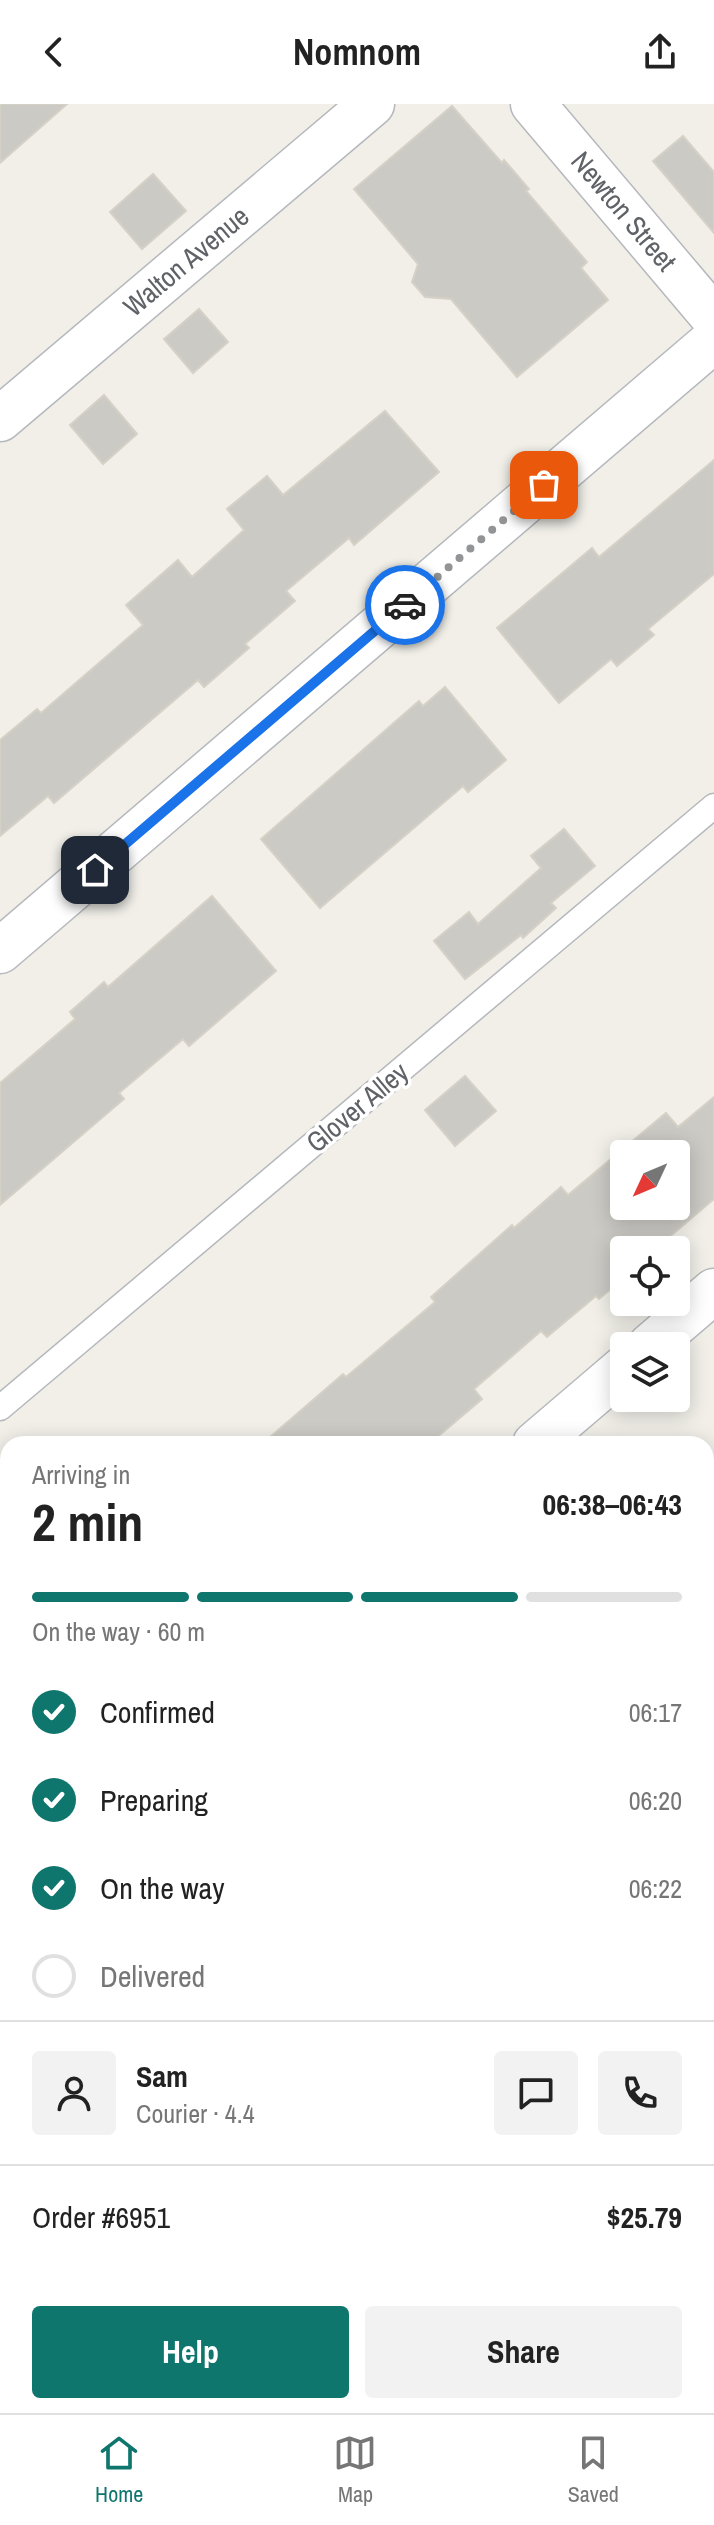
<!DOCTYPE html>
<html lang="en">
<head>
<meta charset="utf-8">
<style>
	:root { --surface:#fff; --page:#f2f2f2; --text:#222; --muted:#767676; --line:#e0e0e0; --accent:#0f766e }
	body { margin:0; font-family:"Archivo Narrow",sans-serif; background:var(--page); color:var(--text); height:100vh; display:flex; flex-direction:column; font-size:30px; white-space:nowrap }
	* { box-sizing:border-box; margin:0 }
	p { font-size:26px; color:var(--muted) }
	.icon { flex:none; width:44px; height:44px; fill:none; stroke:currentColor; stroke-width:2; stroke-linecap:round; stroke-linejoin:round }
	.map { position:relative; flex:1; overflow:hidden }
	.drawer { position:absolute; left:0px; top:1332px; width:714px; height:978px; display:flex; flex-direction:column; background:var(--surface); border-radius:24px 24px 0 0; box-shadow:0 4px 20px #0003 }
	.drawer>* { flex:none }
	.needle { width:52px; rotate:226deg }
	.controls { position:absolute; left:610px; top:1036px; display:grid; gap:16px }
	.controls a { display:grid; place-items:center; width:80px; height:80px; border-radius:8px; background:var(--surface); box-shadow:0 4px 20px #0003; font-size:40px }
	.pin { position:absolute; display:grid; place-items:center; width:68px; height:68px; color:#fff; margin:-34px; border-radius:16px; box-shadow:0 4px 12px #0006 }
	.courier { position:absolute; display:grid; place-items:center; width:80px; height:80px; margin:-40px; border:6px solid #1a73e8; border-radius:50%; background:#fff; color:#222; box-shadow:0 2px 10px #0007 }
	.overview em { font-style:normal; font-weight:800 }
	.overview div { display:flex; flex-direction:column-reverse }
	.overview { display:flex; align-items:center; justify-content:space-between; height:136px; padding:0 32px }
	h1 { font-size:52px; font-weight:800; line-height:60px }
	.bar { display:grid; grid-template-columns:repeat(4,1fr); gap:12px 8px; align-content:center; height:96px; padding:0 32px }
	.bar i { height:10px; border-radius:6px; background:var(--line) }
	.bar .on { background:var(--accent) }
	.bar p { grid-column:span 4 }
	.line { display:flex; align-items:center; gap:20px; padding:0 32px; border-top:2px solid var(--line) }
	.line div { flex:1 }
	.round { display:grid; place-items:center; flex:none; width:84px; height:84px; border-radius:8px; background:var(--page) }
	ol { padding:0 32px; list-style:none }
	li { display:flex; align-items:center; gap:24px; height:88px }
	li p { margin-inline-start:auto }
	li .icon { padding:8px; border-radius:50%; background:var(--accent); color:#fff; stroke-width:4 }
	li:last-child { color:var(--muted) }
	li i { width:44px; height:44px; border:4px solid var(--line); border-radius:50% }
	.primary-button { display:flex; gap:16px; margin-top:auto; padding:16px 32px }
	.primary-button a { flex:1; height:92px; border-radius:8px; background:var(--accent); color:#fff; font-size:32px; font-weight:800; line-height:92px; text-align:center }
	.primary-button a+a { background:var(--page); color:var(--text) }
	header { display:flex; justify-content:space-between; align-items:center; height:104px; padding:0 32px; background:var(--surface); font-size:36px; font-weight:800 }
	.tabs { display:flex; justify-content:space-around; align-items:center; height:112px; border-top:2px solid var(--line); background:var(--surface); font-size:22px; color:var(--muted) }
	.tabs a { display:grid; justify-items:center; gap:4px }
	.tabs .on { color:var(--accent) }
	.map>svg:first-child { display:block }
	.green { fill:#c5e8c5 }
	.building { fill:#cccac5; stroke:#d6d1c6; stroke-width:2; fill-rule:evenodd }
	.lines { fill:none; stroke-linecap:round; stroke-linejoin:round }
	.service-casing { stroke:#b5b8bc; stroke-width:27 }
	.minor-casing { stroke:#b5b8bc; stroke-width:47 }
	.tertiary-casing { stroke:#b5b8bc; stroke-width:47 }
	.motorway-casing { stroke:#f9ab00; stroke-width:47 }
	.service { stroke:#fff; stroke-width:24 }
	.minor { stroke:#fff; stroke-width:44 }
	.tertiary { stroke:#fff; stroke-width:44 }
	.motorway { stroke:#fde293; stroke-width:44 }
	.done { stroke:#929495; stroke-width:8; stroke-dasharray:0 14.4 }
	.route { stroke:#1a73e8; stroke-width:10 }
	.labels { text-anchor:middle; dominant-baseline:central; stroke-width:7; stroke-linejoin:round; paint-order:stroke }
	.street-label { font-size:28px; fill:#5f6368; stroke:#fff }
</style>
</head>
<body>
<header><svg class="icon" aria-label="back" viewBox="0 0 24 24"><path d="M15 5l-7 7 7 7"/></svg>Nomnom<svg class="icon" aria-label="share" viewBox="0 0 24 24"><path d="M12 15V3M7 8l5-5 5 5M5 13v7h14v-7"/></svg></header>
<div class="map">
<svg width="714" height="2309" viewBox="0 0 714 2309">
	<rect width="100%" height="100%" fill="#f1efe8"/>
	<!-- green -->
	<g class="green">
		<path d="M 0,1438 L 8,1447 L 8,1712 L 4,1715 L 8,1720 L 8,1802 L 0,1793 Z"/>
		<path d="M 0,2230 L 8,2240 L 8,2302 L 57,2302 L 62,2309 L 0,2309 Z"/>
		<path d="M 398,2302 L 536,2302 L 528,2309 L 403,2309 Z"/>
	</g>
	<!-- building -->
	<g class="building">
		<path d="M 0,0 L 67,0 L 0,59 Z"/>
		<path d="M 452,2 L 502,59 L 504,56 L 529,85 L 526,87 L 587,158 L 581,164 L 608,196 L 517,273 L 451,195 L 425,193 L 412,178 L 418,160 L 354,85 Z"/>
		<path d="M 683,32 L 714,68 L 714,129 L 653,57 Z"/>
		<path d="M 153,70 L 186,107 L 142,145 L 110,108 Z"/>
		<path d="M 199,205 L 228,238 L 193,269 L 164,235 Z"/>
		<path d="M 104,291 L 137,330 L 103,360 L 70,321 Z"/>
		<path d="M 385,307 L 439,368 L 354,441 L 349,434 L 286,487 L 295,497 L 245,540 L 249,544 L 204,583 L 198,576 L 54,699 L 48,692 L 0,732 L 0,636 L 37,605 L 41,609 L 143,521 L 126,501 L 178,456 L 192,473 L 244,426 L 227,405 L 267,372 L 283,391 Z"/>
		<path d="M 714,356 L 714,470 L 648,525 L 654,531 L 617,562 L 611,555 L 559,599 L 497,524 L 592,444 L 599,453 Z"/>
		<path d="M 445,583 L 506,656 L 468,688 L 463,682 L 320,804 L 261,735 L 419,597 L 423,602 Z"/>
		<path d="M 564,725 L 595,762 L 551,799 L 556,804 L 523,834 L 521,831 L 465,875 L 434,837 L 469,808 L 478,820 L 541,764 L 531,752 Z"/>
		<path d="M 212,792 L 276,867 L 189,942 L 183,935 L 119,989 L 124,995 L 0,1101 L 0,979 L 75,915 L 70,908 L 104,878 L 108,883 Z"/>
		<path d="M 465,972 L 496,1007 L 455,1042 L 425,1006 Z"/>
		<path d="M 714,993 L 714,1095 L 654,1146 L 624,1146 L 624,1174 L 599,1195 L 596,1192 L 547,1233 L 541,1227 L 474,1285 L 482,1295 L 429,1340 L 262,1340 L 343,1270 L 346,1273 L 435,1198 L 431,1193 L 512,1121 L 514,1124 L 561,1083 L 568,1091 L 666,1009 L 678,1023 ZM 624,1050 L 676,1050 L 676,1102 L 624,1102 Z"/>
	</g>
	<g class="lines">
		<defs>
			<g id="service">
				<path d="M 0,1304 L 714,702"/>
				<path d="M 706,1715 L 714,1708"/>
			</g>
			<g id="minor">
				<path d="M 533,0 L 714,214"/>
				<path d="M 0,315 L 372,0"/>
				<path d="M 0,847 L 714,236"/>
			</g>
			<g id="tertiary">
				<path d="M 650,1242 L 714,1187"/>
				<path d="M 535,1340 L 624,1264"/>
				<path d="M 0,1391 L 8,1400"/>
				<path d="M 0,1799 L 8,1792"/>
				<path d="M 706,2205 L 714,2214"/>
				<path d="M 619,2309 L 627,2302"/>
			</g>
			<g id="motorway">
				<path d="M 0,1876 L 8,1885"/>
				<path d="M 0,2080 L 8,2090"/>
				<path d="M 173,2302 L 178,2309"/>
				<path d="M 336,2302 L 341,2309"/>
			</g>
		</defs>
		<!-- service casing -->
		<use href="#service" class="service-casing"/>
		<!-- minor casing -->
		<use href="#minor" class="minor-casing"/>
		<!-- tertiary casing -->
		<use href="#tertiary" class="tertiary-casing"/>
		<!-- motorway casing -->
		<use href="#motorway" class="motorway-casing"/>
		<!-- service -->
		<use href="#service" class="service"/>
		<!-- minor -->
		<use href="#minor" class="minor"/>
		<!-- tertiary -->
		<use href="#tertiary" class="tertiary"/>
		<!-- motorway -->
		<use href="#motorway" class="motorway"/>
	</g>
	<g class="lines">
		<!-- done -->
		<path class="done" d="M 405,501 L 544,381"/>
		<!-- route -->
		<path class="route" d="M 95,766 L 405,501"/>
	</g>
	<g class="labels">
		<!-- street labels -->
		<g class="street-label">
			<text transform="translate(624 107) rotate(50)">Newton Street</text>
			<text transform="translate(186 157) rotate(-40)">Walton Avenue</text>
			<text transform="translate(357 1003) rotate(-40)">Glover Alley</text>
		</g>
	</g>
</svg>
<div class="controls">
<a><svg class="needle" viewBox="-14 -14 28 28"><path d="M0-13l5 13h-10z" fill="#e53935"/><path d="M0 13l5-13h-10z" fill="#767676"/></svg></a>
<a><svg class="icon" aria-label="locate" viewBox="0 0 24 24"><circle cx="12" cy="12" r="6"/><path d="M12 2v4M12 18v4M2 12h4M18 12h4"/></svg></a>
<a><svg class="icon" aria-label="layers" viewBox="0 0 24 24"><path d="M12 4l9 5-9 5-9-5zM3 14l9 5 9-5"/></svg></a>
</div>
<div class="pin" style="left:544px;top:381px;background:#ea580c"><svg class="icon" aria-label="bag" viewBox="0 0 24 24"><path d="M5 8h14l-1 12H6zM9 8a3 3 0 0 1 6 0"/></svg></div>
<div class="pin" style="left:95px;top:766px;background:#1f2937"><svg class="icon" aria-label="home" viewBox="0 0 24 24"><path d="M3 11l9-7 9 7M6 9v11h12V9"/></svg></div>
<div class="courier" style="left:405px;top:501px"><svg class="icon" aria-label="car" viewBox="0 0 24 24"><path d="M5 17H2v-5l4-1 3-4h7l3 4 3 1v5h-3M9 17h6M6 11h13"/><circle cx="7" cy="17" r="2"/><circle cx="17" cy="17" r="2"/></svg></div>
<section class="drawer">
<div class="overview"><div><h1>2 min</h1><p>Arriving in</p></div><em>06:38–06:43</em></div>
<div class="bar"><i class="on"></i><i class="on"></i><i class="on"></i><i></i><p>On the way · 60 m</p></div>
<ol>
<li><svg class="icon" aria-label="check" viewBox="0 0 24 24"><path d="M5 12l5 5 9-10"/></svg>Confirmed<p>06:17</p></li>
<li><svg class="icon" aria-label="check" viewBox="0 0 24 24"><path d="M5 12l5 5 9-10"/></svg>Preparing<p>06:20</p></li>
<li><svg class="icon" aria-label="check" viewBox="0 0 24 24"><path d="M5 12l5 5 9-10"/></svg>On the way<p>06:22</p></li>
<li><i></i>Delivered</li>
</ol>
<div class="line" style="height:144px"><a class="round"><svg class="icon" aria-label="person" viewBox="0 0 24 24"><circle cx="12" cy="8" r="4"/><path d="M4 21q1-7 8-7t8 7"/></svg></a><div><b>Sam</b><p>Courier · 4.4</p></div><a class="round"><svg class="icon" aria-label="chat" viewBox="0 0 24 24"><path d="M4 5h16v11H9l-5 4z"/></svg></a><a class="round"><svg class="icon" aria-label="phone" viewBox="0 0 24 24"><path d="M5 4h4l2 5-3 2q2 4 5 5l2-3 5 2v4C11 20 4 13 5 4z"/></svg></a></div>
<div class="line" style="height:104px"><div>Order #6951</div><b>$25.79</b></div>
<div class="primary-button"><a>Help</a><a>Share</a></div>
</section>
</div>
<nav class="tabs">
<a class="on"><svg class="icon" aria-label="home" viewBox="0 0 24 24"><path d="M3 11l9-7 9 7M6 9v11h12V9"/></svg>Home</a>
<a><svg class="icon" aria-label="map" viewBox="0 0 24 24"><path d="M3 6l6-2 6 2 6-2v14l-6 2-6-2-6 2zM9 4v14M15 6v14"/></svg>Map</a>
<a><svg class="icon" aria-label="saved" viewBox="0 0 24 24"><path d="M7 4h10v16l-5-4-5 4z"/></svg>Saved</a>
</nav>
</body>
</html>
